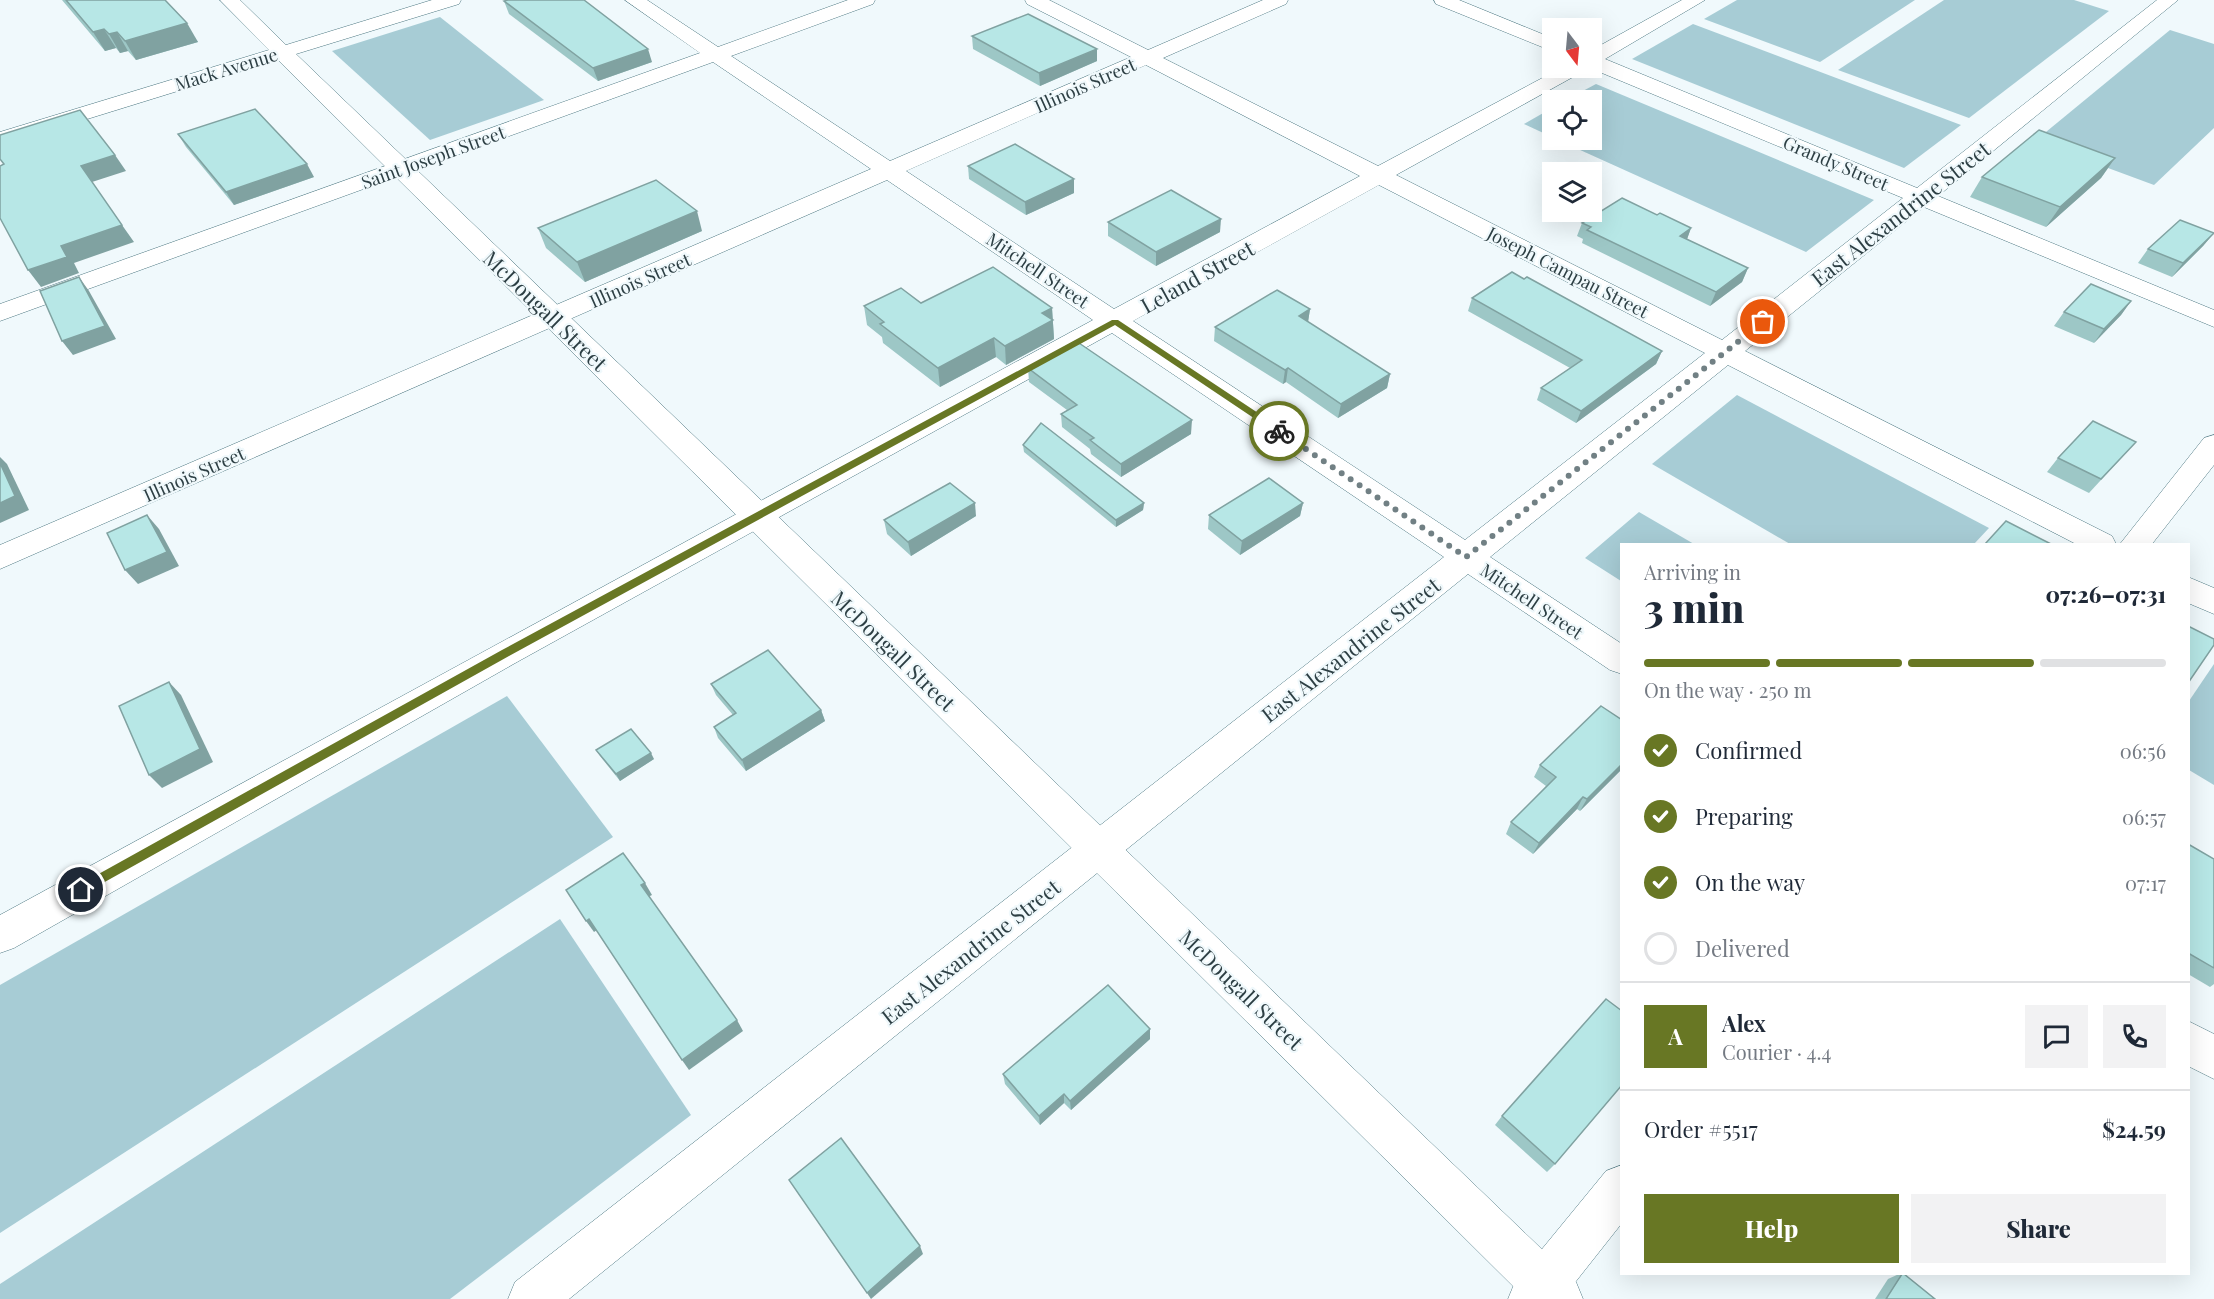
<!DOCTYPE html>
<html lang="en">
<head>
<meta charset="utf-8">
<style>
	:root { --surface:#fff; --page:#f2f2f3; --text:#1f2937; --muted:#747a83; --line:#e0e1e3; --accent:#687724 }
	body { margin:0; font-family:"Playfair Display",serif; background:var(--page); color:var(--text); height:100vh; display:flex; flex-direction:column; font-size:22px; white-space:nowrap }
	* { box-sizing:border-box; margin:0 }
	p { font-size:20px; color:var(--muted) }
	.icon { flex:none; width:33px; height:33px; fill:none; stroke:currentColor; stroke-width:2; stroke-linecap:round; stroke-linejoin:round }
	.map { position:relative; flex:1; overflow:hidden }
	.drawer { position:absolute; left:1620px; top:543px; width:570px; height:732px; display:flex; flex-direction:column; background:var(--surface); border-radius:0px; box-shadow:0 6px 24px #0002 }
	.drawer>* { flex:none }
	.needle { width:39px; rotate:164deg }
	.controls { position:absolute; left:1542px; top:18px; display:grid; gap:12px }
	.controls a { display:grid; place-items:center; width:60px; height:60px; border-radius:0px; background:var(--surface); box-shadow:0 6px 24px #0002; font-size:30px }
	.pin { position:absolute; display:grid; place-items:center; width:51px; height:51px; color:#fff; margin:-26px; border:3px solid #fff; border-radius:50%; box-shadow:0 2px 6px #0007 }
	.courier { position:absolute; display:grid; place-items:center; width:60px; height:60px; margin:-30px; border:4px solid #687724; border-radius:50%; background:#fff; color:#222; box-shadow:0 2px 8px #0007 }
	.summary em { font-style:normal; font-weight:800 }
	.summary div { display:flex; flex-direction:column-reverse }
	.summary { display:flex; align-items:center; justify-content:space-between; height:102px; padding:0 24px }
	h1 { font-size:39px; font-weight:800; line-height:45px }
	.bar { display:grid; grid-template-columns:repeat(4,1fr); gap:9px 6px; align-content:center; height:72px; padding:0 24px }
	.bar i { height:8px; border-radius:4px; background:var(--line) }
	.bar .selected { background:var(--accent) }
	.bar p { grid-column:span 4 }
	.line { display:flex; align-items:center; gap:15px; padding:0 24px; border-top:2px solid var(--line) }
	.line div { flex:1 }
	.round { display:grid; place-items:center; flex:none; width:63px; height:63px; border-radius:0px; background:var(--page) }
	ol { padding:0 24px; list-style:none }
	li { display:flex; align-items:center; gap:18px; height:66px }
	li p { margin-inline-start:auto }
	li .icon { padding:6px; border-radius:50%; background:var(--accent); color:#fff; stroke-width:4 }
	li:last-child { color:var(--muted) }
	li i { width:33px; height:33px; border:3px solid var(--line); border-radius:50% }
	.button { display:flex; gap:12px; margin-top:auto; padding:12px 24px }
	.button a { flex:1; height:69px; border-radius:0px; background:var(--accent); color:#fff; font-size:24px; font-weight:800; line-height:69px; text-align:center }
	.button a+a { background:var(--page); color:var(--text) }
	.map>svg:first-child { display:block }
	.green { fill:#a7ccd5 }
	.lines { fill:none; stroke-linecap:round; stroke-linejoin:round }
	.street-casing { stroke:#4e7882; stroke-width:1 }
	.secondary-casing { stroke:#4e7882; stroke-width:1 }
	.street { fill:#fff; fill-rule:evenodd }
	.secondary { fill:#fff; fill-rule:evenodd }
	.wall { fill:#9dc7c6 }
	.shaded-wall { fill:#80a2a1 }
	.building { fill:#b7e7e6; stroke:#80a2a1; stroke-width:1.5 }
	.route { fill:#687724 }
	.done { stroke:#718084; stroke-width:6; stroke-dasharray:0 10.8 }
	.labels { text-anchor:middle; dominant-baseline:central; stroke-width:4.5; stroke-linejoin:round; paint-order:stroke }
	.far-street-label { font-size:18px; fill:#2d3f44; stroke:#f0f9fc }
	.street-label { font-size:21px; fill:#2d3f44; stroke:#f0f9fc }
</style>
</head>
<body>
<div class="map">
<svg width="2214" height="1299" viewBox="0 0 2214 1299">
	<rect width="100%" height="100%" fill="#f0f9fc"/>
	<!-- green -->
	<g class="green">
		<path d="M 1737,0 L 1915,0 L 1820,62 L 1704,19 Z"/>
		<path d="M 1944,0 L 2074,0 L 2109,11 L 1969,118 L 1838,70 Z"/>
		<path d="M 440,17 L 544,100 L 430,140 L 332,51 Z"/>
		<path d="M 1693,24 L 1961,125 L 1904,168 L 1632,59 Z"/>
		<path d="M 2170,30 L 2214,44 L 2214,128 L 2154,185 L 2035,141 Z"/>
		<path d="M 1596,84 L 1874,200 L 1806,252 L 1558,140 L 1592,140 L 1592,100 L 1566,100 Z"/>
		<path d="M 1552,108 L 1552,137 L 1524,124 Z"/>
		<path d="M 1737,395 L 1989,528 L 1974,544 L 1790,544 L 1652,464 Z"/>
		<path d="M 1639,512 L 1694,544 L 1622,544 L 1621,581 L 1585,558 Z"/>
		<path d="M 2214,664 L 2214,785 L 2189,770 L 2189,701 Z"/>
		<path d="M 507,696 L 613,837 L 0,1233 L 0,985 Z"/>
		<path d="M 560,919 L 691,1115 L 450,1299 L 0,1299 L 0,1284 Z"/>
	</g>
	<g class="lines">
		<defs>
			<g id="street">
				<path d="M 625,0 L 647,0 L 718,47 L 848,0 L 875,0 L 873,4 L 731,56 L 890,161 L 1131,57 L 1027,4 L 1025,0 L 1049,0 L 1148,50 L 1263,0 L 1288,0 L 1286,4 L 1163,58 L 1378,166 L 1561,68 L 1585,68 L 1582,72 L 1396,175 L 1722,340 L 1903,198 L 1590,68 L 1592,50 L 1682,0 L 1705,0 L 1605,59 L 1917,188 L 2157,0 L 2178,0 L 1938,196 L 2214,310 L 2214,327 L 1924,207 L 1745,351 L 2112,536 L 2116,544 L 2076,544 L 1728,365 L 1490,557 L 1622,644 L 1622,674 L 1610,670 L 1468,574 L 569,1299 L 508,1299 L 515,1282 L 1444,557 L 1112,333 L 517,662 L 14,948 L 0,953 L 0,915 L 1093,320 L 887,180 L 0,569 L 0,545 L 871,169 L 713,62 L 0,321 L 0,304 L 700,53 ZM 1146,65 L 1360,176 L 1114,309 L 906,171 ZM 1379,185 L 1705,353 L 1465,540 L 1133,321 Z"/>
				<path d="M 1434,0 L 1459,0 L 1552,38 L 1552,51 L 1436,4 Z"/>
				<path d="M 2214,435 L 2214,465 L 2152,544 L 2120,544 L 2204,438 Z"/>
				<path d="M 2188,577 L 2214,588 L 2214,614 L 2188,603 Z"/>
				<path d="M 2188,1021 L 2214,1034 L 2214,1079 L 2188,1066 Z"/>
				<path d="M 1622,1165 L 1622,1223 L 1562,1299 L 1508,1299 L 1515,1282 L 1606,1171 Z"/>
			</g>
			<path id="secondary" d="M 220,0 L 240,0 L 286,45 L 432,0 L 461,0 L 459,4 L 296,54 L 1576,1282 L 1583,1299 L 1526,1299 L 278,60 L 0,146 L 0,132 L 269,50 Z"/>
		</defs>
		<!-- street casing -->
		<use href="#street" class="street-casing"/>
		<!-- secondary casing -->
		<use href="#secondary" class="secondary-casing"/>
		<!-- street -->
		<use href="#street" class="street"/>
		<!-- secondary -->
		<use href="#secondary" class="secondary"/>
	</g>
	<!-- wall -->
	<g class="wall">
		<path d="M 62,0 L 165,0 L 198,42 L 136,60 L 128,51 L 120,53 L 116,48 L 105,51 Z"/>
		<path d="M 504,1 L 652,62 L 598,81 L 509,14 Z"/>
		<path d="M 972,36 L 1097,61 L 1040,86 L 973,49 Z"/>
		<path d="M 178,134 L 314,177 L 234,205 L 186,147 Z"/>
		<path d="M 2115,158 L 2101,178 L 2046,227 L 1970,197 L 1982,177 Z"/>
		<path d="M 968,166 L 1074,179 L 1074,193 L 1026,215 L 969,179 Z"/>
		<path d="M 1657,215 L 1691,228 L 1687,239 L 1748,268 L 1742,282 L 1710,306 L 1582,243 L 1583,239 L 1577,236 L 1582,223 Z"/>
		<path d="M 1108,222 L 1220,232 L 1156,266 L 1108,236 Z"/>
		<path d="M 538,228 L 702,231 L 585,282 L 546,248 Z"/>
		<path d="M 2214,233 L 2203,246 L 2172,277 L 2138,263 L 2148,249 Z"/>
		<path d="M 1524,279 L 1662,351 L 1656,364 L 1576,423 L 1537,400 L 1541,388 L 1570,368 L 1468,311 L 1472,298 Z"/>
		<path d="M 2131,301 L 2121,315 L 2094,343 L 2054,326 L 2064,312 Z"/>
		<path d="M 921,303 L 1052,308 L 1054,339 L 1006,365 L 996,357 L 940,387 L 883,343 L 882,337 L 867,325 L 864,306 Z"/>
		<path d="M 1310,309 L 1308,322 L 1390,374 L 1387,388 L 1338,418 L 1286,382 L 1283,384 L 1214,341 L 1215,327 Z"/>
		<path d="M 1028,368 L 1191,434 L 1121,477 L 1091,454 L 1090,449 L 1062,427 L 1061,414 L 1067,410 L 1029,382 Z"/>
		<path d="M 1023,445 L 1144,503 L 1143,510 L 1116,527 L 1024,452 Z"/>
		<path d="M 2124,455 L 2089,493 L 2047,472 L 2058,458 Z"/>
		<path d="M 1303,503 L 1300,516 L 1240,555 L 1208,529 L 1209,515 Z"/>
		<path d="M 976,516 L 911,556 L 887,534 L 884,520 Z"/>
		<path d="M 711,684 L 821,710 L 825,721 L 746,771 L 718,738 L 714,727 L 733,715 L 716,695 Z"/>
		<path d="M 1622,720 L 1622,769 L 1580,811 L 1577,809 L 1533,854 L 1506,834 L 1511,822 L 1546,786 L 1534,777 L 1540,765 Z"/>
		<path d="M 596,750 L 654,759 L 620,781 L 600,756 Z"/>
		<path d="M 2188,844 L 2214,859 L 2214,984 L 2210,987 L 2188,974 Z"/>
		<path d="M 1150,1029 L 1150,1039 L 1071,1110 L 1064,1103 L 1040,1125 L 1005,1084 L 1003,1074 Z"/>
		<path d="M 1502,1116 L 1555,1164 L 1547,1172 L 1495,1125 Z"/>
		<path d="M 1899,1274 L 1904,1274 L 1935,1299 L 1875,1299 L 1888,1279 Z"/>
	</g>
	<!-- shaded-wall -->
	<g class="shaded-wall">
		<path d="M 187,23 L 198,42 L 136,60 L 125,41 Z"/>
		<path d="M 104,29 L 116,48 L 105,51 L 93,32 Z"/>
		<path d="M 117,32 L 128,51 L 120,53 L 109,34 Z"/>
		<path d="M 648,49 L 652,62 L 598,81 L 593,68 Z"/>
		<path d="M 1097,49 L 1097,61 L 1040,86 L 1039,73 Z"/>
		<path d="M 115,155 L 126,171 L 92,182 L 81,166 Z"/>
		<path d="M 2115,158 L 2101,178 L 2046,227 L 2060,207 Z"/>
		<path d="M 307,164 L 314,177 L 234,205 L 226,192 Z"/>
		<path d="M 1074,179 L 1074,193 L 1026,215 L 1025,202 Z"/>
		<path d="M 697,211 L 702,231 L 585,282 L 577,262 Z"/>
		<path d="M 1221,219 L 1220,232 L 1156,266 L 1156,252 Z"/>
		<path d="M 122,225 L 134,242 L 74,263 L 79,273 L 41,287 L 28,270 L 61,246 Z"/>
		<path d="M 1691,228 L 1686,242 L 1680,236 Z"/>
		<path d="M 2214,233 L 2203,246 L 2172,277 L 2183,263 Z"/>
		<path d="M 1748,268 L 1742,282 L 1710,306 L 1716,292 Z"/>
		<path d="M 79,277 L 89,291 L 116,339 L 73,355 L 62,341 Z"/>
		<path d="M 2131,301 L 2121,315 L 2094,343 L 2104,329 Z"/>
		<path d="M 1052,308 L 1054,339 L 1006,365 L 1005,346 L 1042,313 Z"/>
		<path d="M 1310,309 L 1308,322 L 1299,316 Z"/>
		<path d="M 994,338 L 996,357 L 940,387 L 938,368 Z"/>
		<path d="M 1662,351 L 1656,364 L 1576,423 L 1581,411 Z"/>
		<path d="M 1288,368 L 1286,382 L 1283,384 L 1285,370 Z"/>
		<path d="M 1390,374 L 1387,388 L 1338,418 L 1341,404 Z"/>
		<path d="M 1192,420 L 1191,434 L 1121,477 L 1121,464 Z"/>
		<path d="M 0,457 L 7,464 L 29,510 L 0,523 Z"/>
		<path d="M 975,503 L 976,516 L 911,556 L 908,542 Z"/>
		<path d="M 1144,503 L 1143,510 L 1116,527 L 1116,520 Z"/>
		<path d="M 1303,503 L 1300,516 L 1240,555 L 1242,541 Z"/>
		<path d="M 147,515 L 159,529 L 179,566 L 138,584 L 125,570 Z"/>
		<path d="M 169,682 L 181,695 L 213,762 L 162,788 L 149,775 Z"/>
		<path d="M 821,710 L 825,721 L 746,771 L 742,760 Z"/>
		<path d="M 651,753 L 654,759 L 620,781 L 616,774 Z"/>
		<path d="M 1622,764 L 1622,769 L 1580,811 L 1587,799 Z"/>
		<path d="M 1583,797 L 1577,809 L 1533,854 L 1539,843 Z"/>
		<path d="M 645,883 L 652,895 L 648,897 L 641,885 Z"/>
		<path d="M 589,919 L 597,930 L 594,932 L 586,921 Z"/>
		<path d="M 737,1020 L 743,1031 L 689,1070 L 682,1060 Z"/>
		<path d="M 1150,1029 L 1150,1039 L 1071,1110 L 1070,1101 Z"/>
		<path d="M 1064,1094 L 1064,1103 L 1040,1125 L 1039,1116 Z"/>
		<path d="M 920,1246 L 923,1254 L 871,1299 L 867,1293 Z"/>
	</g>
	<!-- building -->
	<g class="building">
		<path d="M 66,0 L 165,0 L 187,23 L 125,41 L 117,32 L 109,34 L 104,29 L 93,32 Z"/>
		<path d="M 508,0 L 584,0 L 648,49 L 593,68 L 504,1 Z"/>
		<path d="M 1028,14 L 1097,49 L 1039,73 L 972,36 Z"/>
		<path d="M 255,109 L 307,164 L 226,192 L 178,134 Z"/>
		<path d="M 80,110 L 115,155 L 81,166 L 122,225 L 61,246 L 67,257 L 28,270 L 0,218 L 0,166 L 4,164 L 0,159 L 0,135 Z"/>
		<path d="M 2039,130 L 2115,158 L 2060,207 L 1982,177 Z"/>
		<path d="M 1015,144 L 1074,179 L 1025,202 L 968,166 Z"/>
		<path d="M 656,180 L 697,211 L 577,262 L 538,228 Z"/>
		<path d="M 1171,190 L 1221,219 L 1156,252 L 1108,222 Z"/>
		<path d="M 1622,198 L 1657,215 L 1660,213 L 1691,228 L 1680,236 L 1748,268 L 1716,292 L 1587,230 L 1591,227 L 1582,223 Z"/>
		<path d="M 2180,220 L 2214,233 L 2183,263 L 2148,249 Z"/>
		<path d="M 993,267 L 1052,308 L 1042,313 L 1053,320 L 1005,346 L 994,338 L 938,368 L 880,324 L 884,322 L 864,306 L 901,288 L 921,303 Z"/>
		<path d="M 1512,272 L 1524,279 L 1527,277 L 1662,351 L 1581,411 L 1541,388 L 1582,360 L 1472,298 Z"/>
		<path d="M 79,277 L 105,326 L 62,341 L 40,291 Z"/>
		<path d="M 2091,284 L 2131,301 L 2104,329 L 2064,312 Z"/>
		<path d="M 1277,290 L 1310,309 L 1299,316 L 1390,374 L 1341,404 L 1288,368 L 1285,370 L 1215,327 Z"/>
		<path d="M 1076,341 L 1192,420 L 1121,464 L 1090,440 L 1094,438 L 1061,414 L 1077,405 L 1028,368 Z"/>
		<path d="M 2093,421 L 2136,442 L 2101,479 L 2058,458 Z"/>
		<path d="M 1041,423 L 1144,503 L 1116,520 L 1023,445 Z"/>
		<path d="M 0,463 L 15,496 L 0,503 Z"/>
		<path d="M 1269,478 L 1303,503 L 1242,541 L 1209,515 Z"/>
		<path d="M 950,483 L 975,503 L 908,542 L 884,520 Z"/>
		<path d="M 147,515 L 167,552 L 125,570 L 107,533 Z"/>
		<path d="M 2006,521 L 2051,544 L 1985,544 Z"/>
		<path d="M 2188,626 L 2214,639 L 2214,645 L 2188,683 Z"/>
		<path d="M 768,650 L 821,710 L 742,760 L 714,727 L 736,713 L 711,684 Z"/>
		<path d="M 169,682 L 200,749 L 149,775 L 119,706 Z"/>
		<path d="M 1601,706 L 1622,720 L 1622,764 L 1587,799 L 1583,797 L 1539,843 L 1511,822 L 1556,777 L 1540,765 Z"/>
		<path d="M 631,729 L 651,753 L 616,774 L 596,750 Z"/>
		<path d="M 2188,844 L 2214,859 L 2214,968 L 2188,953 Z"/>
		<path d="M 623,853 L 645,883 L 641,885 L 737,1020 L 682,1060 L 589,919 L 586,921 L 566,890 Z"/>
		<path d="M 1108,985 L 1150,1029 L 1070,1101 L 1064,1094 L 1039,1116 L 1003,1074 Z"/>
		<path d="M 1606,999 L 1622,1011 L 1622,1085 L 1555,1164 L 1502,1116 Z"/>
		<path d="M 841,1138 L 920,1246 L 867,1293 L 789,1180 Z"/>
		<path d="M 1902,1274 L 1904,1274 L 1935,1299 L 1886,1299 Z"/>
	</g>
	<!-- route -->
	<path class="route" d="M 1112,320 L 1118,320 L 1282,429 L 1282,433 L 1276,433 L 1115,325 L 509,656 L 85,893 L 77,893 L 77,886 L 502,650 Z"/>
	<g class="lines">
		<!-- done -->
		<path class="done" d="M 1279,431 L 1466,557 L 1763,322"/>
	</g>
	<g class="labels">
		<!-- far-street labels -->
		<g class="far-street-label">
			<text transform="translate(226 69) rotate(-17)">Mack Avenue</text>
			<text transform="translate(1085 85) rotate(-24)">Illinois Street</text>
			<text transform="translate(433 157) rotate(-20)">Saint Joseph Street</text>
			<text transform="translate(1836 163) rotate(23)">Grandy Street</text>
			<text transform="translate(1038 270) rotate(34)">Mitchell Street</text>
			<text transform="translate(1568 272) rotate(27)">Joseph Campau Street</text>
			<text transform="translate(640 280) rotate(-24)">Illinois Street</text>
			<text transform="translate(194 474) rotate(-24)">Illinois Street</text>
			<text transform="translate(1532 601) rotate(34)">Mitchell Street</text>
		</g>
		<!-- street labels -->
		<g class="street-label">
			<text transform="translate(1900 213) rotate(-38)">East Alexandrine Street</text>
			<text transform="translate(1197 276) rotate(-29)">Leland Street</text>
			<text transform="translate(546 310) rotate(44)">McDougall Street</text>
			<text transform="translate(1350 649) rotate(-38)">East Alexandrine Street</text>
			<text transform="translate(894 650) rotate(44)">McDougall Street</text>
			<text transform="translate(970 951) rotate(-38)">East Alexandrine Street</text>
			<text transform="translate(1242 989) rotate(44)">McDougall Street</text>
		</g>
	</g>
</svg>
<div class="controls">
<a><svg class="needle" viewBox="-14 -14 28 28"><path d="M0-13l5 13h-10z" fill="#e53935"/><path d="M0 13l5-13h-10z" fill="#747a83"/></svg></a>
<a><svg class="icon" aria-label="locate" viewBox="0 0 24 24"><circle cx="12" cy="12" r="6"/><path d="M12 2v4M12 18v4M2 12h4M18 12h4"/></svg></a>
<a><svg class="icon" aria-label="layers" viewBox="0 0 24 24"><path d="M12 4l9 5-9 5-9-5zM3 14l9 5 9-5"/></svg></a>
</div>
<div class="pin" style="left:1763px;top:322px;background:#ea580c"><svg class="icon" aria-label="bag" viewBox="0 0 24 24"><path d="M5 8h14l-1 12H6zM9 8a3 3 0 0 1 6 0"/></svg></div>
<div class="pin" style="left:81px;top:890px;background:#1f2937"><svg class="icon" aria-label="home" viewBox="0 0 24 24"><path d="M3 11l9-7 9 7M6 9v11h12V9"/></svg></div>
<div class="courier" style="left:1279px;top:431px"><svg class="icon" aria-label="bike" viewBox="0 0 24 24"><circle cx="6" cy="16" r="4"/><circle cx="18" cy="16" r="4"/><path d="M6 16l4-8h5l3 8M10 8l3 8H6M13 5h3"/></svg></div>
<section class="drawer">
<div class="summary"><div><h1>3 min</h1><p>Arriving in</p></div><em>07:26–07:31</em></div>
<div class="bar"><i class="selected"></i><i class="selected"></i><i class="selected"></i><i></i><p>On the way · 250 m</p></div>
<ol>
<li><svg class="icon" aria-label="check" viewBox="0 0 24 24"><path d="M5 12l5 5 9-10"/></svg>Confirmed<p>06:56</p></li>
<li><svg class="icon" aria-label="check" viewBox="0 0 24 24"><path d="M5 12l5 5 9-10"/></svg>Preparing<p>06:57</p></li>
<li><svg class="icon" aria-label="check" viewBox="0 0 24 24"><path d="M5 12l5 5 9-10"/></svg>On the way<p>07:17</p></li>
<li><i></i>Delivered</li>
</ol>
<div class="line" style="height:108px"><b class="round" style="background:var(--accent);color:#fff">A</b><div><b>Alex</b><p>Courier · 4.4</p></div><a class="round"><svg class="icon" aria-label="chat" viewBox="0 0 24 24"><path d="M4 5h16v11H9l-5 4z"/></svg></a><a class="round"><svg class="icon" aria-label="phone" viewBox="0 0 24 24"><path d="M5 4h4l2 5-3 2q2 4 5 5l2-3 5 2v4C11 20 4 13 5 4z"/></svg></a></div>
<div class="line" style="height:78px"><div>Order #5517</div><b>$24.59</b></div>
<div class="button"><a>Help</a><a>Share</a></div>
</section>
</div>
</body>
</html>
